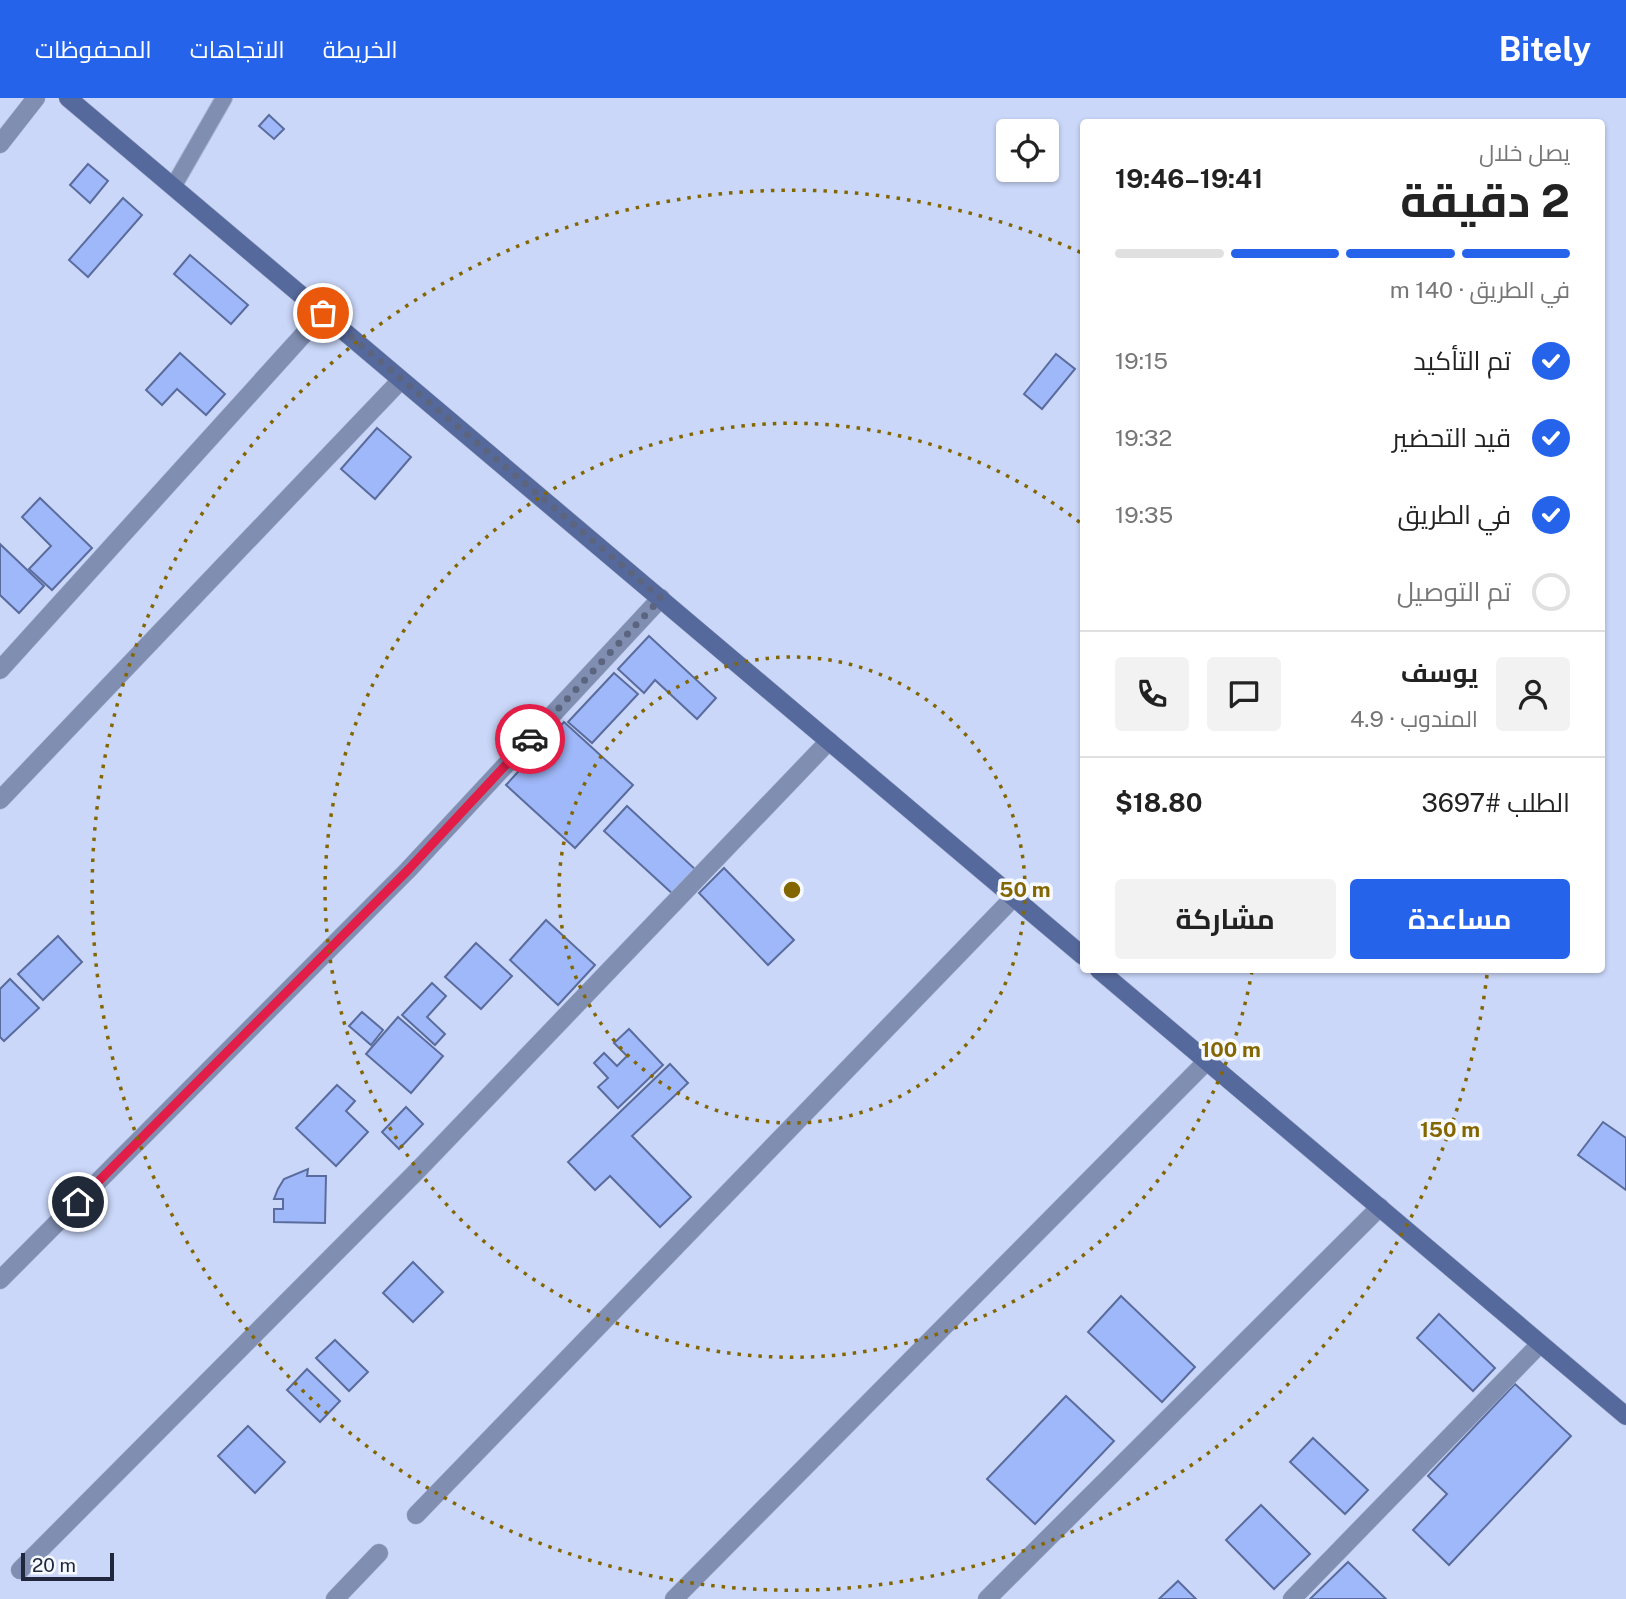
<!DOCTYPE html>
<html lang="ar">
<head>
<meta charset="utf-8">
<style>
	:root { --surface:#fff; --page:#f2f2f2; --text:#222; --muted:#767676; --line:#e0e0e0; --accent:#2563eb }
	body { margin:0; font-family:"Public Sans",Cairo,sans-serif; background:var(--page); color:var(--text); direction:rtl; height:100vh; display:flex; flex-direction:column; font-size:26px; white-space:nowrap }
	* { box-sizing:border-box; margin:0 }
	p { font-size:23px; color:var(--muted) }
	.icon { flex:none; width:38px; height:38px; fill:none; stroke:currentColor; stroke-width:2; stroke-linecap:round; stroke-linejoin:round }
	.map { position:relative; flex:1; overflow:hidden; direction:ltr }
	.panel { position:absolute; left:1080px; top:21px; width:525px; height:854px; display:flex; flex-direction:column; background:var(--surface); border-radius:7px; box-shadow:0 2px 5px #0004; direction:rtl }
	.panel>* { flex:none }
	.fabs { position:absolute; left:996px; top:21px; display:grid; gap:14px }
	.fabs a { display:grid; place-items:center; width:63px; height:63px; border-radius:7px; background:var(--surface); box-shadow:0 2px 5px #0004; font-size:35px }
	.scale { position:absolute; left:21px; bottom:18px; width:93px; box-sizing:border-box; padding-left:7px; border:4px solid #21283d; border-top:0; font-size:19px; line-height:24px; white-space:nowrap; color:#21283d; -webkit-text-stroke:5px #f6f9fe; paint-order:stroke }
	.pin { position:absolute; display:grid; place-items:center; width:60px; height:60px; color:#fff; margin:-30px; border:4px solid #fff; border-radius:50%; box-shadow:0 2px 7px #0007 }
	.courier { position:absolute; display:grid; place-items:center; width:70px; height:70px; margin:-35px; border:5px solid #e11d48; border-radius:50%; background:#fff; color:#222; box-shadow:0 2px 9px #0007 }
	.head em { font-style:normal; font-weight:700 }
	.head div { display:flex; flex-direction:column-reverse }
	.head { display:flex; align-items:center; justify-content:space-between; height:119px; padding:0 35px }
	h1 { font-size:46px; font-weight:700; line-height:52px }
	.bar { display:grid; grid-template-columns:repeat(4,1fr); gap:10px 7px; align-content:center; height:84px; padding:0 35px }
	.bar i { height:9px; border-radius:5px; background:var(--line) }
	.bar .current { background:var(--accent) }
	.bar p { grid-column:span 4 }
	.line { display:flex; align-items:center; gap:18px; padding:0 35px; border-top:2px solid var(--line) }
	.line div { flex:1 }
	.round { display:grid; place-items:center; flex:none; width:74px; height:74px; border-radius:7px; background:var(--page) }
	ol { padding:0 35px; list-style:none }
	li { display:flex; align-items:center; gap:21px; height:77px }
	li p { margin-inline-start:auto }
	li .icon { padding:7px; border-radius:50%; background:var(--accent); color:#fff; stroke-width:4 }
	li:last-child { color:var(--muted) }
	li i { width:38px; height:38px; border:4px solid var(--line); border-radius:50% }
	.button { display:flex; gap:14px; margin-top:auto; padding:14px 35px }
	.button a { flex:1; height:80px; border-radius:7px; background:var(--accent); color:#fff; font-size:28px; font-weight:700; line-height:80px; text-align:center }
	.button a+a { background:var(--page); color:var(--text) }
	header { display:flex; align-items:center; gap:42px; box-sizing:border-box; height:98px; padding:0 35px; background:var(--accent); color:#fff }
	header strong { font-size:33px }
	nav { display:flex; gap:38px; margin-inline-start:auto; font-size:24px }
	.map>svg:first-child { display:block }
	.building { fill:#9fb8f9; stroke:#5a6c9d; stroke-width:2 }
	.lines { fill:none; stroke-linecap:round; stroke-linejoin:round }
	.lane-casing { stroke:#a8b4d3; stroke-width:18 }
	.street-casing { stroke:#a8b4d3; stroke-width:19 }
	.secondary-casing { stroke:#a8b4d3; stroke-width:19 }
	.lane { stroke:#808eb1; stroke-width:16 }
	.street { stroke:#808eb1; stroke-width:18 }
	.secondary { stroke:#56699c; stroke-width:18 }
	.done { stroke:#5c657f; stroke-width:7; stroke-dasharray:0 12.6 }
	.route { stroke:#e11d48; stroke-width:9 }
	.ring { fill:none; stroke:#846600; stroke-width:3.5; stroke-dasharray:3.5 7 }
	.centre { fill:#846600; stroke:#f6f9fe; stroke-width:3.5 }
	.ring-label { font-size:21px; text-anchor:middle; font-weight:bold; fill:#846600; stroke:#f6f9fe; stroke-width:7; stroke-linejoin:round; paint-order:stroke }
</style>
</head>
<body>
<header>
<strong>Bitely</strong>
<nav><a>الخريطة</a><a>الاتجاهات</a><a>المحفوظات</a></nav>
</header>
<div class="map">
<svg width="1626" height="1501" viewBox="0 0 1626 1501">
	<rect width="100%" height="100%" fill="#cad7f9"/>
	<!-- building -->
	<g class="building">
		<path d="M 269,17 L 284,31 L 274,41 L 259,28 Z"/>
		<path d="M 88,66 L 108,83 L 90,105 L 70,87 Z"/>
		<path d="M 123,100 L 142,117 L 88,179 L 69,162 Z"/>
		<path d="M 190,157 L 248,207 L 231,226 L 174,176 Z"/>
		<path d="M 180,255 L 225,296 L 206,317 L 177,291 L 162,307 L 146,292 Z"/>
		<path d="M 1056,256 L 1075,271 L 1042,311 L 1024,296 Z"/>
		<path d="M 377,330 L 411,359 L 375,401 L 341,371 Z"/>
		<path d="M 40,400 L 92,450 L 52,492 L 29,471 L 51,448 L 22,419 Z"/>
		<path d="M 0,446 L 44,488 L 19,515 L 0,497 Z"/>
		<path d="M 649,538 L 716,600 L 697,621 L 655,582 L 644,595 L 618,571 Z"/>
		<path d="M 614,575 L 638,596 L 592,645 L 568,624 Z"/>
		<path d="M 564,624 L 633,687 L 575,750 L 506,687 Z"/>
		<path d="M 627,708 L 697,773 L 675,798 L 604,733 Z"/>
		<path d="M 724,770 L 794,842 L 768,867 L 699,795 Z"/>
		<path d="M 546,822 L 595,867 L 558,907 L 510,862 Z"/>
		<path d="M 58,838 L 82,864 L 43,902 L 18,876 Z"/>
		<path d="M 476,845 L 512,878 L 481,911 L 445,879 Z"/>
		<path d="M 10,881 L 39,910 L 4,943 L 0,939 L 0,891 Z"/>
		<path d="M 432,885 L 446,898 L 427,919 L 445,936 L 435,947 L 402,917 Z"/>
		<path d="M 362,914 L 383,932 L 371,947 L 349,928 Z"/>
		<path d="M 398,919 L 443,958 L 411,995 L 366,956 Z"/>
		<path d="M 629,931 L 663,967 L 618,1010 L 598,989 L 608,980 L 594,965 L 604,955 L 617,968 L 627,958 L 614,945 Z"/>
		<path d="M 670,966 L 688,985 L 632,1038 L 691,1099 L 660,1129 L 610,1078 L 595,1092 L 568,1064 Z"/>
		<path d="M 337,987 L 355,1003 L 346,1013 L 368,1034 L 336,1068 L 296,1030 Z"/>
		<path d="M 406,1009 L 423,1026 L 399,1051 L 382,1034 Z"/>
		<path d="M 1603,1024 L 1626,1040 L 1626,1092 L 1578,1057 Z"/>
		<path d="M 308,1071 L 307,1078 L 326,1078 L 325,1125 L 274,1124 L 274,1111 L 283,1111 L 283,1101 L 274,1101 L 278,1091 L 284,1081 Z"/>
		<path d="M 413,1164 L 443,1194 L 413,1224 L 383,1195 Z"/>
		<path d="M 1121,1198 L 1195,1269 L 1162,1304 L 1088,1234 Z"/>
		<path d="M 1439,1216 L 1495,1270 L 1473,1293 L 1417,1240 Z"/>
		<path d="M 335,1242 L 368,1274 L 349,1293 L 316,1260 Z"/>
		<path d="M 307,1271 L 340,1303 L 320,1324 L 287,1292 Z"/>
		<path d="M 1515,1286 L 1571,1338 L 1449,1467 L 1413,1432 L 1447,1396 L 1428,1378 Z"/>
		<path d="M 1066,1298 L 1114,1343 L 1035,1426 L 987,1381 Z"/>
		<path d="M 248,1328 L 285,1364 L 255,1395 L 218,1358 Z"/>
		<path d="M 1313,1340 L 1368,1392 L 1345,1416 L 1290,1364 Z"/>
		<path d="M 1261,1407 L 1310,1456 L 1274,1491 L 1226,1442 Z"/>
		<path d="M 1348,1464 L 1386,1501 L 1310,1501 Z"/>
		<path d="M 1178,1483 L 1196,1501 L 1159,1501 Z"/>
	</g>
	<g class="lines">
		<defs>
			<path id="lane" d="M 173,89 L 224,0"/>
			<g id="street">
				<path d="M 0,46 L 36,0"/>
				<path d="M 0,572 L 323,215"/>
				<path d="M 0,702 L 400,283"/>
				<path d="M 0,1182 L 408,772 L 661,500"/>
				<path d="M 416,1417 L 1014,799"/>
				<path d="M 20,1472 L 417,1073 L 829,643"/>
				<path d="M 335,1501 L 379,1455"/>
				<path d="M 674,1501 L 1207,963"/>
				<path d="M 987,1501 L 1380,1109"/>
				<path d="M 1292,1501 L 1540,1246"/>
			</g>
			<g id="secondary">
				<path d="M 68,0 L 1083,858"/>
				<path d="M 1099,872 L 1626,1318"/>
			</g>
		</defs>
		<!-- lane casing -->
		<use href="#lane" class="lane-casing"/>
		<!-- street casing -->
		<use href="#street" class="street-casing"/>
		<!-- secondary casing -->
		<use href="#secondary" class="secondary-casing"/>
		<!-- lane -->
		<use href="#lane" class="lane"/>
		<!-- street -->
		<use href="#street" class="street"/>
		<!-- secondary -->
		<use href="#secondary" class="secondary"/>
	</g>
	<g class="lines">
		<!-- done -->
		<path class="done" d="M 323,215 L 661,500 L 530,641"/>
		<!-- route -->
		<path class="route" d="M 78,1104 L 408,772 L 530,641"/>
	</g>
	<!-- distance rings -->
	<g class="ring">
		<circle cx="792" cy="792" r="233"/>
		<path d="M1252 873A467 467 0 1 1 1083 427"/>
		<path d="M1487 877A700 700 0 1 1 1082 155"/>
	</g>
	<circle cx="792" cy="792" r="10" class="centre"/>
	<g class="ring-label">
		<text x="1025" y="799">50 m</text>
		<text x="1231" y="959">100 m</text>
		<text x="1450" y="1039">150 m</text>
	</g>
</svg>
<div class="fabs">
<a><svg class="icon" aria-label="locate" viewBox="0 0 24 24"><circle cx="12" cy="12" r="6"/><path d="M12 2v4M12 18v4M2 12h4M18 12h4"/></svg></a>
</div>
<div class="scale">20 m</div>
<div class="pin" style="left:323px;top:215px;background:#ea580c"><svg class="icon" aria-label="bag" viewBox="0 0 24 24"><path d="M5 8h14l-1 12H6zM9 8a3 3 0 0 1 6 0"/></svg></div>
<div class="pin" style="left:78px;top:1104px;background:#1f2937"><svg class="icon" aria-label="home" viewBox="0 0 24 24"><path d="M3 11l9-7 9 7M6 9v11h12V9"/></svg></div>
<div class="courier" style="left:530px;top:641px"><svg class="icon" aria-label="car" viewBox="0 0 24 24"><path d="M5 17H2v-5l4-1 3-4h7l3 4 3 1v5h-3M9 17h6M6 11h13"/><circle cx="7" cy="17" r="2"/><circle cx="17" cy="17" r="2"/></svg></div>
<section class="panel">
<div class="head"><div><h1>2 دقيقة</h1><p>يصل خلال</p></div><em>19:41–19:46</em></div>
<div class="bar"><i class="current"></i><i class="current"></i><i class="current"></i><i></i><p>في الطريق · 140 m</p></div>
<ol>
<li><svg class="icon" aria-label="check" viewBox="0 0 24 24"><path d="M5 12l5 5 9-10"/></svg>تم التأكيد<p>19:15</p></li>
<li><svg class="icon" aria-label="check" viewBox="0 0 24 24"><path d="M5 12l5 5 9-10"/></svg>قيد التحضير<p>19:32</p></li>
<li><svg class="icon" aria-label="check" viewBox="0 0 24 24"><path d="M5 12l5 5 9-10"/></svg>في الطريق<p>19:35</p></li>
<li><i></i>تم التوصيل</li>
</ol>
<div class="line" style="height:126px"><a class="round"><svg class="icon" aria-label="person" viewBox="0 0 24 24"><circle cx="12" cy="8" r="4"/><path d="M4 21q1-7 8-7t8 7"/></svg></a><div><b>يوسف</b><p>المندوب · 4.9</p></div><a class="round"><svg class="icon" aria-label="chat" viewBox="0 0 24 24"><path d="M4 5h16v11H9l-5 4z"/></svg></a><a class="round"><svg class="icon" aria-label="phone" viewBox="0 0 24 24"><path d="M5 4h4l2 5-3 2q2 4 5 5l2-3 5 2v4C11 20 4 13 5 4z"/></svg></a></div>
<div class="line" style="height:91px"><div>الطلب #3697</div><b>$18.80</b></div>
<div class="button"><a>مساعدة</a><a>مشاركة</a></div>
</section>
</div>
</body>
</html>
